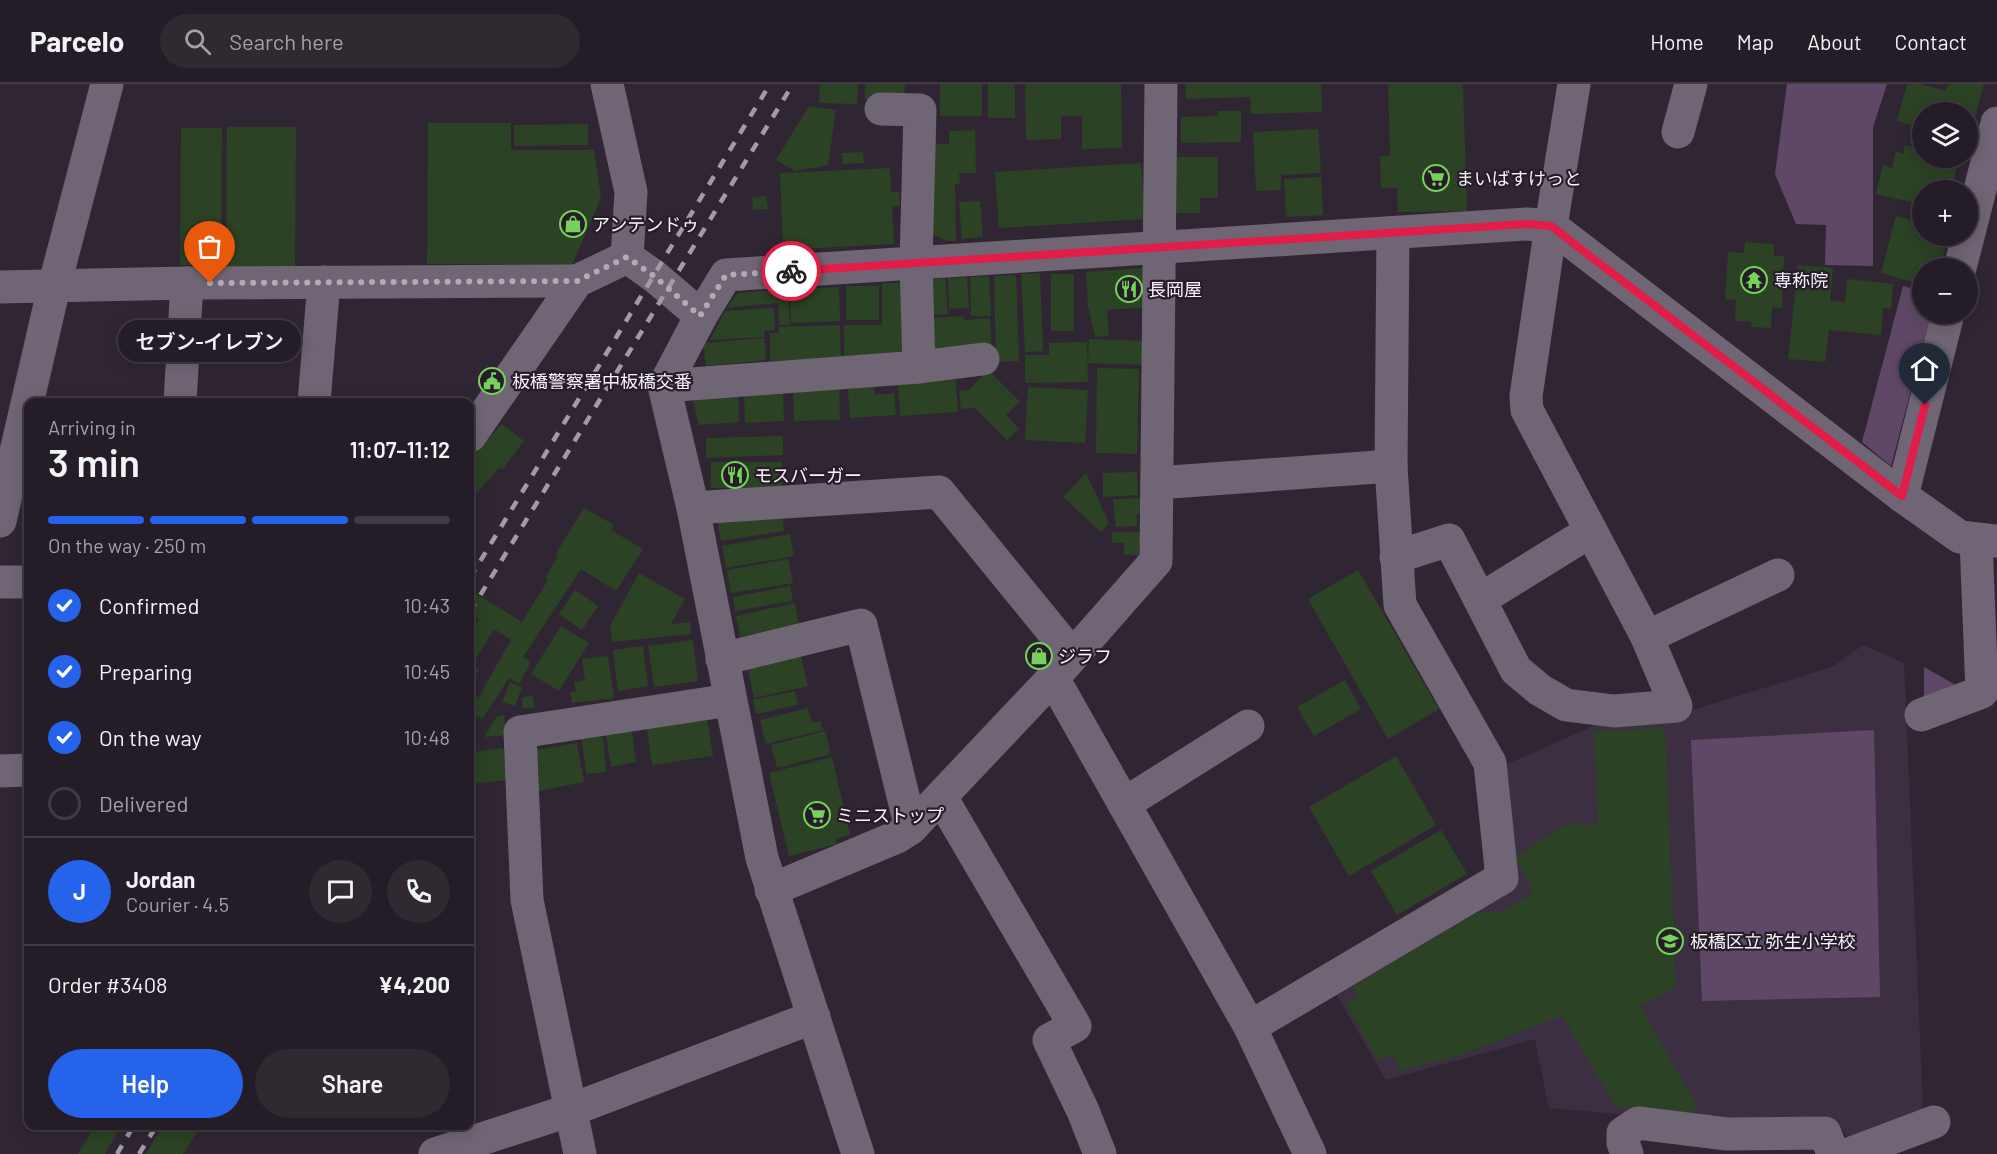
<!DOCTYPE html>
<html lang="en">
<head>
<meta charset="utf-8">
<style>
	:root { --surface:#241c26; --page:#302932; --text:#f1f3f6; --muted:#a3a1a7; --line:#413a43; --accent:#2563eb }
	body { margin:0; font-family:Barlow,"Noto Sans JP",sans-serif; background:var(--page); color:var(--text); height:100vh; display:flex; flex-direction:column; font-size:22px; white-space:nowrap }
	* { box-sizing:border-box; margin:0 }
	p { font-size:20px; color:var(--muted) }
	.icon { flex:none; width:33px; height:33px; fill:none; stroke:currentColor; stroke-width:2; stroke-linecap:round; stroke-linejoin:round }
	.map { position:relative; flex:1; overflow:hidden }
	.sheet { position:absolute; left:24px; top:314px; width:450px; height:732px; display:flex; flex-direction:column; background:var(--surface); border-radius:12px; box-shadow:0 3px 15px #0003,0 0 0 2px var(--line) }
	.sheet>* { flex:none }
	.buttons { position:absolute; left:1912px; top:18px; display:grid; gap:12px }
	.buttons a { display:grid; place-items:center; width:66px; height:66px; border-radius:50%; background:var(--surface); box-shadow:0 3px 15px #0003,0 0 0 2px var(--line); font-size:30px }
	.pin { position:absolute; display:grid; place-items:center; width:51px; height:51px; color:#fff; margin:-62px -26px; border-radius:50% 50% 50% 0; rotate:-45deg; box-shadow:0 0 6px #0007 }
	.pin .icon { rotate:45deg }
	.courier { position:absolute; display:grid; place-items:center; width:60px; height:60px; margin:-30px; border:4px solid #e11d48; border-radius:50%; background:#fff; color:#222; box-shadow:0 2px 8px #0007 }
	.bubble { position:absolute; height:42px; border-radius:21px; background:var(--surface); box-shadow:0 3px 15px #0003,0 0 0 2px var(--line); font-size:20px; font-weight:600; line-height:42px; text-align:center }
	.head em { font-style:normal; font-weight:600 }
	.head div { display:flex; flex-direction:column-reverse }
	.head { display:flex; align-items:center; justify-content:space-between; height:102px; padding:0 24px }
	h1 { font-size:39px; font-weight:600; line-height:45px }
	.bar { display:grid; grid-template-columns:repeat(4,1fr); gap:9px 6px; align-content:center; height:72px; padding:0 24px }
	.bar i { height:8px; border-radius:4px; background:var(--line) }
	.bar .selected { background:var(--accent) }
	.bar p { grid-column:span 4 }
	.line { display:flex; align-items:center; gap:15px; padding:0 24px; border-top:2px solid var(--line) }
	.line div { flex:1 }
	.round { display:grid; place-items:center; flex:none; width:63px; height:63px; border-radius:32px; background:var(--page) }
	ol { padding:0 24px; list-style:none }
	li { display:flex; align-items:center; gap:18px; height:66px }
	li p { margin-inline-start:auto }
	li .icon { padding:6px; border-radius:50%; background:var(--accent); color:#fff; stroke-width:4 }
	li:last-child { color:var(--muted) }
	li i { width:33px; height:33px; border:3px solid var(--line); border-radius:50% }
	.cta { display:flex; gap:12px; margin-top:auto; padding:12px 24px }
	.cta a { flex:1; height:69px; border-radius:36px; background:var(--accent); color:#fff; font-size:24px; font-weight:600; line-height:69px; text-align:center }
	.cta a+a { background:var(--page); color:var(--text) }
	header { display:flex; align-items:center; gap:36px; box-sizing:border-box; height:84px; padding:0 30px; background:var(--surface); border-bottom:2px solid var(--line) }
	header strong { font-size:28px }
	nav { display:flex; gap:33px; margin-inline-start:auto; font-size:21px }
	.search { width:420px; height:54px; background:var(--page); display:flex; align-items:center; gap:15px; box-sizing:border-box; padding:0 21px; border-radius:33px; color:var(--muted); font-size:22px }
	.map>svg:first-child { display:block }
	.built { fill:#3c2f41 }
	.green { fill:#5f4867 }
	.building { fill:#2b4224 }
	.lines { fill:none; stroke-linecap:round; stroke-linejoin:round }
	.minor { stroke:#706574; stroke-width:33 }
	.rail { stroke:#a29ba5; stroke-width:4.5; stroke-dasharray:10 10; stroke-linecap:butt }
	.done { stroke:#b2abb5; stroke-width:6; stroke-dasharray:0 10.8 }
	.route { stroke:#e11d48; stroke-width:8 }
	.labels { text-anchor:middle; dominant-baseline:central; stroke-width:4.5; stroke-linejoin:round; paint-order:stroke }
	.poi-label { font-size:18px; fill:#f8f2fb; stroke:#261d29; text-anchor:start }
</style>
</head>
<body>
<header>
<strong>Parcelo</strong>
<div class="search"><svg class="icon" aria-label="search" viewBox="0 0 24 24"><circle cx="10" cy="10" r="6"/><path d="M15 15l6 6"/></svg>Search here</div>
<nav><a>Home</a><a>Map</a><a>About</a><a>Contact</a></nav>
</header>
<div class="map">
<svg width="1997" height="1070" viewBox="0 0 1997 1070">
	<rect width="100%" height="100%" fill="#302633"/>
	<!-- built -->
	<path class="built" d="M 1863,561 L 1904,579 L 1923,1027 L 1848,1055 L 1838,1037 L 1706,1038 L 1549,1024 L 1535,955 L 1386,996 L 1336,910 L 1510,803 L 1503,682 L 1607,636 L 1689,627 L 1832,583 Z"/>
	<!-- green -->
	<g class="green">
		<path d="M 1787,0 L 1887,0 L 1873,43 L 1873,182 L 1825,181 L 1826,141 L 1796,140 L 1775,90 Z"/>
		<path d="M 1903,202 L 1923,207 L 1923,230 L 1931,230 L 1891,382 L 1862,358 Z"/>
		<path d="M 1924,583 L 1961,604 L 1924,622 Z"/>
		<path d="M 1874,646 L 1880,913 L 1702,917 L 1691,656 Z"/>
	</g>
	<!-- building -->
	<g class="building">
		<path d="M 820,0 L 858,0 L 857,20 L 819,19 Z"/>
		<path d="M 865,0 L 905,0 L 904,16 L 865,15 Z"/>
		<rect x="940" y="0" width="42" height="32"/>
		<rect x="988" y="0" width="27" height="34"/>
		<path d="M 1025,0 L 1121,0 L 1122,64 L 1082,65 L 1082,32 L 1061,32 L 1061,55 L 1026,56 Z"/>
		<path d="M 1185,0 L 1321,0 L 1322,28 L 1251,30 L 1250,13 L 1186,15 Z"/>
		<path d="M 1388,0 L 1463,0 L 1467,127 L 1398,128 L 1397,104 L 1381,104 L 1380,72 L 1390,72 Z"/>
		<path d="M 1907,0 L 1920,0 L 1946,7 L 1948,0 L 1984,0 L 1969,55 L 1968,28 L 1923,28 L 1923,44 L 1897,37 Z"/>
		<path d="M 809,22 L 836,26 L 828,81 L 795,87 L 776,76 Z"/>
		<path d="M 1218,27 L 1241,27 L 1241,58 L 1181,59 L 1181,33 L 1218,32 Z"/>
		<path d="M 428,39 L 511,39 L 511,66 L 594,66 L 601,114 L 572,181 L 427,180 Z"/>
		<path d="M 588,40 L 588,61 L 514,62 L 514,41 Z"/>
		<path d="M 227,43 L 296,43 L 295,185 L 226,184 Z"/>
		<path d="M 181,44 L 222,44 L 221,181 L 180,181 Z"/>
		<path d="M 1318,45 L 1321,89 L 1281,91 L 1281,106 L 1256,107 L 1253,48 Z"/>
		<path d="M 975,46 L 976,89 L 959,89 L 960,100 L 955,100 L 956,157 L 946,157 L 929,148 L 928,60 L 949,60 L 949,47 Z"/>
		<path d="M 1905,61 L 1923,65 L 1923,74 L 1959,74 L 1951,106 L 1923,106 L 1923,121 L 1876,110 L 1883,81 L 1892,84 L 1896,67 L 1903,70 Z"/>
		<path d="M 863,68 L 864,79 L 843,80 L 842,69 Z"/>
		<path d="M 1174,73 L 1218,73 L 1218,114 L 1200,114 L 1200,129 L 1174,129 Z"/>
		<path d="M 1141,79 L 1145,135 L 999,144 L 995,88 Z"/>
		<path d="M 890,84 L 891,108 L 899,108 L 900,122 L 892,122 L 894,160 L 783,166 L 780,89 Z"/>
		<path d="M 1321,93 L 1323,131 L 1286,133 L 1284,95 Z"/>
		<path d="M 766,112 L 768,125 L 753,126 L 752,114 Z"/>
		<path d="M 980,117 L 983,153 L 962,155 L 959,118 Z"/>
		<path d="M 1896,132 L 1923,139 L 1923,152 L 1948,152 L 1940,184 L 1923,184 L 1923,201 L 1881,189 Z"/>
		<path d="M 1745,158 L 1774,160 L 1774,172 L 1784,172 L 1782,224 L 1772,223 L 1771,244 L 1751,243 L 1752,238 L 1735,237 L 1736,216 L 1725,215 L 1728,168 L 1744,169 Z"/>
		<path d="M 1798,181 L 1833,184 L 1830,217 L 1845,218 L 1847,195 L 1893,200 L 1891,225 L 1883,224 L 1881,251 L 1829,246 L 1825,278 L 1788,275 Z"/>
		<path d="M 1146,184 L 1148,223 L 1107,226 L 1109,252 L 1095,253 L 1088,222 L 1086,188 Z"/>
		<path d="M 1040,189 L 1043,267 L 1025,268 L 1021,190 Z"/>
		<rect x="1051" y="190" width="23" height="57"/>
		<path d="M 1016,191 L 1019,277 L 996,278 L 994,192 Z"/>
		<path d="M 989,192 L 991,232 L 971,232 L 970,193 Z"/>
		<path d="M 967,193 L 969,224 L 949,225 L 948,194 Z"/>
		<path d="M 945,194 L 948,230 L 926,232 L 924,196 Z"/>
		<path d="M 882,199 L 906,199 L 908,276 L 844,277 L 844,241 L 882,241 Z"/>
		<rect x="846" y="202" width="33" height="34"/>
		<path d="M 839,203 L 840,237 L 791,239 L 790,205 Z"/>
		<path d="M 787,205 L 790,241 L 779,241 L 778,219 L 727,224 L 738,209 Z"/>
		<path d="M 774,224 L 775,246 L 764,247 L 765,253 L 710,256 L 725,227 Z"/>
		<path d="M 964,232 L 965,236 L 990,234 L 992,269 L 932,272 L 929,234 Z"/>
		<path d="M 840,241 L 841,275 L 770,277 L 770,249 L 779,249 L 779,243 Z"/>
		<path d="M 764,254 L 766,276 L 706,282 L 703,259 Z"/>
		<path d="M 1089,255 L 1143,257 L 1142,281 L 1088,279 Z"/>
		<path d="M 1087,258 L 1088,298 L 1025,299 L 1025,271 L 1049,271 L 1049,259 Z"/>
		<path d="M 1097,284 L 1139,285 L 1137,370 L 1096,369 Z"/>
		<path d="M 988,286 L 1020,318 L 1006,331 L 1019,345 L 1007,356 L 975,324 L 961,325 L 959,307 L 969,306 Z"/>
		<path d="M 955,287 L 958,328 L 900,332 L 898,300 Z"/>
		<path d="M 874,295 L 875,311 L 894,309 L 896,331 L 850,334 L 847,297 Z"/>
		<path d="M 793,301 L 839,301 L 840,336 L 794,337 Z"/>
		<path d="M 783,302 L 784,337 L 745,339 L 744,303 Z"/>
		<path d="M 1028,303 L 1088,306 L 1085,359 L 1025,356 Z"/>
		<path d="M 738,305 L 739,338 L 699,341 L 691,308 Z"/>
		<path d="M 502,340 L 524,357 L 502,386 L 500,383 L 470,416 L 470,375 Z"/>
		<path d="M 783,352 L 783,371 L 706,374 L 706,354 Z"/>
		<rect x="711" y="378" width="71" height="26"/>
		<path d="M 1137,388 L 1138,411 L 1103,413 L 1103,389 Z"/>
		<path d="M 1086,389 L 1109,439 L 1101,448 L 1063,413 Z"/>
		<path d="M 1143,414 L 1143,430 L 1137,430 L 1137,442 L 1116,443 L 1113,415 Z"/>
		<path d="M 584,424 L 614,441 L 611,446 L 643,465 L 616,507 L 581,485 L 523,573 L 531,578 L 519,600 L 509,594 L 482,635 L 470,627 L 470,609 L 478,614 L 511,556 L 494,545 L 472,581 L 479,585 L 470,601 L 470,551 L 479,535 L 470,530 L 470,506 L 522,538 L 548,496 L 545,494 L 558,472 L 555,471 Z"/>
		<path d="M 782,428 L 784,447 L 721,457 L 716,431 Z"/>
		<path d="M 1112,448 L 1146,448 L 1146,461 L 1139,461 L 1139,471 L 1124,471 L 1124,459 L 1112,459 Z"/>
		<path d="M 790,450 L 794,472 L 726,484 L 722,462 Z"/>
		<path d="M 788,475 L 793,499 L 731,509 L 727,486 Z"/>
		<path d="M 1358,486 L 1439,625 L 1388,655 L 1308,515 Z"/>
		<path d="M 639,489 L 685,515 L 671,540 L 690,538 L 691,550 L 612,558 L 610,542 Z"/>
		<path d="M 790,502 L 793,517 L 735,527 L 733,513 Z"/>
		<path d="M 575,506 L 598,522 L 582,546 L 559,530 Z"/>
		<path d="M 795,519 L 799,541 L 740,553 L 736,532 Z"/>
		<path d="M 561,542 L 589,559 L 559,607 L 531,590 Z"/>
		<path d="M 693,556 L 698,597 L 654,603 L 648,562 Z"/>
		<path d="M 643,562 L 648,602 L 618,607 L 613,566 Z"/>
		<path d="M 800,568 L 808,602 L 754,614 L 747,581 Z"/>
		<path d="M 608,572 L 614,614 L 572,619 L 570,608 L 576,608 L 574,598 L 585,596 L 582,575 Z"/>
		<path d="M 1345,596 L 1361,625 L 1314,652 L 1297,623 Z"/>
		<path d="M 510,598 L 522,603 L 515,622 L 502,618 Z"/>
		<path d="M 795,607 L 798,621 L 756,630 L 753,616 Z"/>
		<path d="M 532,611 L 535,623 L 523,625 L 522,614 Z"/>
		<path d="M 808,624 L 812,639 L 821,637 L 823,646 L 766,660 L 760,636 Z"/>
		<path d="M 504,631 L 506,651 L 484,653 L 497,632 Z"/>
		<path d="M 707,636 L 713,672 L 652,681 L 647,645 Z"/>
		<path d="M 1665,644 L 1676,903 L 1640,922 L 1697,1022 L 1687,1031 L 1616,1023 L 1562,932 L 1460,971 L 1401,987 L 1392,969 L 1378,976 L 1346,919 L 1359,912 L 1353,902 L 1479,828 L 1503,828 L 1533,808 L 1515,773 L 1564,741 L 1598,740 L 1594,647 Z"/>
		<path d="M 632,647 L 636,678 L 611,683 L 606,651 Z"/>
		<path d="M 825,647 L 831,670 L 777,684 L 771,661 Z"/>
		<path d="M 603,653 L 606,688 L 586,690 L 582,655 Z"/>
		<path d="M 577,659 L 584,698 L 534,708 L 535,666 Z"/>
		<path d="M 503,664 L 507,696 L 470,700 L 470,673 L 473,668 Z"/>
		<path d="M 1396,672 L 1436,741 L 1349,792 L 1309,723 Z"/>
		<path d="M 832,673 L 850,751 L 836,755 L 837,760 L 789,772 L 769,689 Z"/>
		<path d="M 1441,746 L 1467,790 L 1397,831 L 1371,787 Z"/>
		<path d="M 95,1041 L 122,1041 L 105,1070 L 78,1070 Z"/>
		<path d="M 163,1041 L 202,1041 L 183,1070 L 146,1070 Z"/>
	</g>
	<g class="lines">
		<!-- minor -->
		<g class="minor">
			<path d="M 607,0 L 631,108 L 627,173"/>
			<path d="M 881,25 L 920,26 L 916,179 L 919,283"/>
			<path d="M 1678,48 L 1691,0"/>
			<path d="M 627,173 L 654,192 L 701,232"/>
			<path d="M 1960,184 L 1997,39"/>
			<path d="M 0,203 L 187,199 L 577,197"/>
			<path d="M 1948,230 L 1902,412 L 1960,453 L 1997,457"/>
			<path d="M 664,302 L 919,283 L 983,275"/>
			<path d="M 180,318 L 187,199"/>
			<path d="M 314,318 L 324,198"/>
			<path d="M 470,352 L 577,197 L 627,173"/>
			<path d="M 1157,399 L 1391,382"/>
			<path d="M 693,424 L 939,408 L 1072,571"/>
			<path d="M 0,437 L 54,203 L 107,0"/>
			<path d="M 1396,473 L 1449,456 L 1516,586 L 1540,606 L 1566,621 L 1614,627 L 1676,622 L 1647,553 L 1527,326 L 1526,312 L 1551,142 L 1902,412"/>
			<path d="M 0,498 L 28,498"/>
			<path d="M 1481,515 L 1591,447"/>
			<path d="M 1647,553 L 1778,491"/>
			<path d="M 722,575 L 861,541 L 911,744"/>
			<path d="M 1053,594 L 1250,943 L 1310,1070"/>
			<path d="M 1921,631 L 1982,608 L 1976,456"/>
			<path d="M 0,687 L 28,686"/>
			<path d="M 941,713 L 1075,942 L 1049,956 L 1083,1027 L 1100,1070"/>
			<path d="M 1124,720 L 1248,642"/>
			<path d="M 771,806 L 897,753 L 911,744 L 1053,594 L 1156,477 L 1161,0"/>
			<path d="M 1250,943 L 1502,794 L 1490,679 L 1400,521 L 1391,382 L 1393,149"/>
			<path d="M 435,1070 L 571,1026 L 814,933"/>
			<path d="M 580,1070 L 527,816 L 520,648 L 730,616"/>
			<path d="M 858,1070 L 762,774 L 693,424 L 664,302 L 701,232 L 726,191 L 1527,140 L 1551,142 L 1574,0"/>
			<path d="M 1627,1070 L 1623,1059 L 1623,1049 L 1638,1039 L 1727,1050 L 1825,1049 L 1833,1070"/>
			<path d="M 1849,1070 L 1934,1038"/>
		</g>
		<!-- rail -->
		<g class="rail">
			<path d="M 470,494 L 770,0"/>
			<path d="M 470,528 L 793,0"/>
			<path d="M 117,1070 L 134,1041"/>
			<path d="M 139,1070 L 157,1041"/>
		</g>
	</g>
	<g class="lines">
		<!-- done -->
		<path class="done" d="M 210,199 L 577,197 L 627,173 L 654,192 L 700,232 L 726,191 L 791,187"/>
		<!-- route -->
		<path class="route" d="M 791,187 L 1527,140 L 1551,142 L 1902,412 L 1925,321"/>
	</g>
	<!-- icons -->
	<defs>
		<symbol id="supermarket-ring" viewBox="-11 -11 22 22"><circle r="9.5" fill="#261d29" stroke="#76d25a" stroke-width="1.5"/><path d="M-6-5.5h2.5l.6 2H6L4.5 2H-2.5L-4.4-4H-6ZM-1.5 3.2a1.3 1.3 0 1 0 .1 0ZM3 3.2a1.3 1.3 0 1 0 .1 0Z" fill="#76d25a"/></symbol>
		<symbol id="shop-ring" viewBox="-11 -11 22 22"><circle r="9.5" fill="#261d29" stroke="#76d25a" stroke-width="1.5"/><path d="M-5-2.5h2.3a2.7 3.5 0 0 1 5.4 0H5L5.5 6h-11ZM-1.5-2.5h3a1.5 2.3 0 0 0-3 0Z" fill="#76d25a"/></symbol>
		<symbol id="temple-ring" viewBox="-11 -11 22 22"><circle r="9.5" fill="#261d29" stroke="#76d25a" stroke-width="1.5"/><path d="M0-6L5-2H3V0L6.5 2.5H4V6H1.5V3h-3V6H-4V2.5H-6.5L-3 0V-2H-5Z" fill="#76d25a"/></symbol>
		<symbol id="restaurant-ring" viewBox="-11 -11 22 22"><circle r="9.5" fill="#261d29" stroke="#76d25a" stroke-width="1.5"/><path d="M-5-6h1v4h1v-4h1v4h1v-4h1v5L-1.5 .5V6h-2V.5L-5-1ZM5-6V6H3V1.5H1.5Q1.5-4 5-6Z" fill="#76d25a"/></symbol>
		<symbol id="civic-ring" viewBox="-11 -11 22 22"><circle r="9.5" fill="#261d29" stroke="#76d25a" stroke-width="1.5"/><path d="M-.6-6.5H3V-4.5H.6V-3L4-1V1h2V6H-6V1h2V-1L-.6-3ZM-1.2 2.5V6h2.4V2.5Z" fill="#76d25a"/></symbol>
		<symbol id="school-ring" viewBox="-11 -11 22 22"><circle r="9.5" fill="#261d29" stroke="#76d25a" stroke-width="1.5"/><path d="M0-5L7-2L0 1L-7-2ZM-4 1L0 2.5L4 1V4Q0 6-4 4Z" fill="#76d25a"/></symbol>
	</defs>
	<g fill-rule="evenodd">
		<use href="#supermarket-ring" x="1421" y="79" width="30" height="30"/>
		<use href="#shop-ring" x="558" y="125" width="30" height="30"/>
		<use href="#temple-ring" x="1739" y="181" width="30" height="30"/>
		<use href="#restaurant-ring" x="1114" y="190" width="30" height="30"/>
		<use href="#civic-ring" x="477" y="282" width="30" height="30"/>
		<use href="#restaurant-ring" x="720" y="376" width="30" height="30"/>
		<use href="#shop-ring" x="1024" y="557" width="30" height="30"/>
		<use href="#supermarket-ring" x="802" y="716" width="30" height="30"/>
		<use href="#school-ring" x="1655" y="842" width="30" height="30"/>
	</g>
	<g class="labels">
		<!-- poi labels -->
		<g class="poi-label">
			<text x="1456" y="94">まいばすけっと</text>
			<text x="592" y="140">アンテンドゥ</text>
			<text x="1774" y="196">専称院</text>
			<text x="1148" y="205">長岡屋</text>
			<text x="512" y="297">板橋警察署中板橋交番</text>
			<text x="754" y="391">モスバーガー</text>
			<text x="1058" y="572">ジラフ</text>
			<text x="836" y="731">ミニストップ</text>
			<text x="1690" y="857">板橋区立 弥生小学校</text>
		</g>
	</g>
</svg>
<div class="buttons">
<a><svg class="icon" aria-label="layers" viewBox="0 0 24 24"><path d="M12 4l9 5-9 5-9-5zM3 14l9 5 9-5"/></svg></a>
<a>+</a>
<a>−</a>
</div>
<div class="pin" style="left:210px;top:199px;background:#ea580c"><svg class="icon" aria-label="bag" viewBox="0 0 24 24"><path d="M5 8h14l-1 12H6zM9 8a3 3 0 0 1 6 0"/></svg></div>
<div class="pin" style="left:1925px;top:321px;background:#1f2937"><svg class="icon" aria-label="home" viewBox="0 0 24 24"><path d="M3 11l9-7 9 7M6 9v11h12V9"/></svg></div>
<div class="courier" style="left:791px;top:187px"><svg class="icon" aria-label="bike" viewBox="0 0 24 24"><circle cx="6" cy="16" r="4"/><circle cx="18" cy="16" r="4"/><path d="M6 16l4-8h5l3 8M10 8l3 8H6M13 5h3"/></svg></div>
<div class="bubble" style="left:118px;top:236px;width:183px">セブン-イレブン</div>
<section class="sheet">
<div class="head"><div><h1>3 min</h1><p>Arriving in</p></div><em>11:07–11:12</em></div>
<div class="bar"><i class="selected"></i><i class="selected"></i><i class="selected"></i><i></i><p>On the way · 250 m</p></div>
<ol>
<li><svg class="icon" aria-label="check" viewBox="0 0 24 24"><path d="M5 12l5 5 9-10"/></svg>Confirmed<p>10:43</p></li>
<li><svg class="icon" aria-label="check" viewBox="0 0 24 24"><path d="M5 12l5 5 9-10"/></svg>Preparing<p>10:45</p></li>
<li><svg class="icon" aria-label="check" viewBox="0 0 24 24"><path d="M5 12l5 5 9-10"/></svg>On the way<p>10:48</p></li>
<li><i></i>Delivered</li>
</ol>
<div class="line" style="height:108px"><b class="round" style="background:var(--accent);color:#fff">J</b><div><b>Jordan</b><p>Courier · 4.5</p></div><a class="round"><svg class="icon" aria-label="chat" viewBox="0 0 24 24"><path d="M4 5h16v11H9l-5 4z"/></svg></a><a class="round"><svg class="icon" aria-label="phone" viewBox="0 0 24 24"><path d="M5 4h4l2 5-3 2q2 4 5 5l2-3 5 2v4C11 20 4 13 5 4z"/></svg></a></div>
<div class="line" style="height:78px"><div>Order #3408</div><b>¥4,200</b></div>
<div class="cta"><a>Help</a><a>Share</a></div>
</section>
</div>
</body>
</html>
